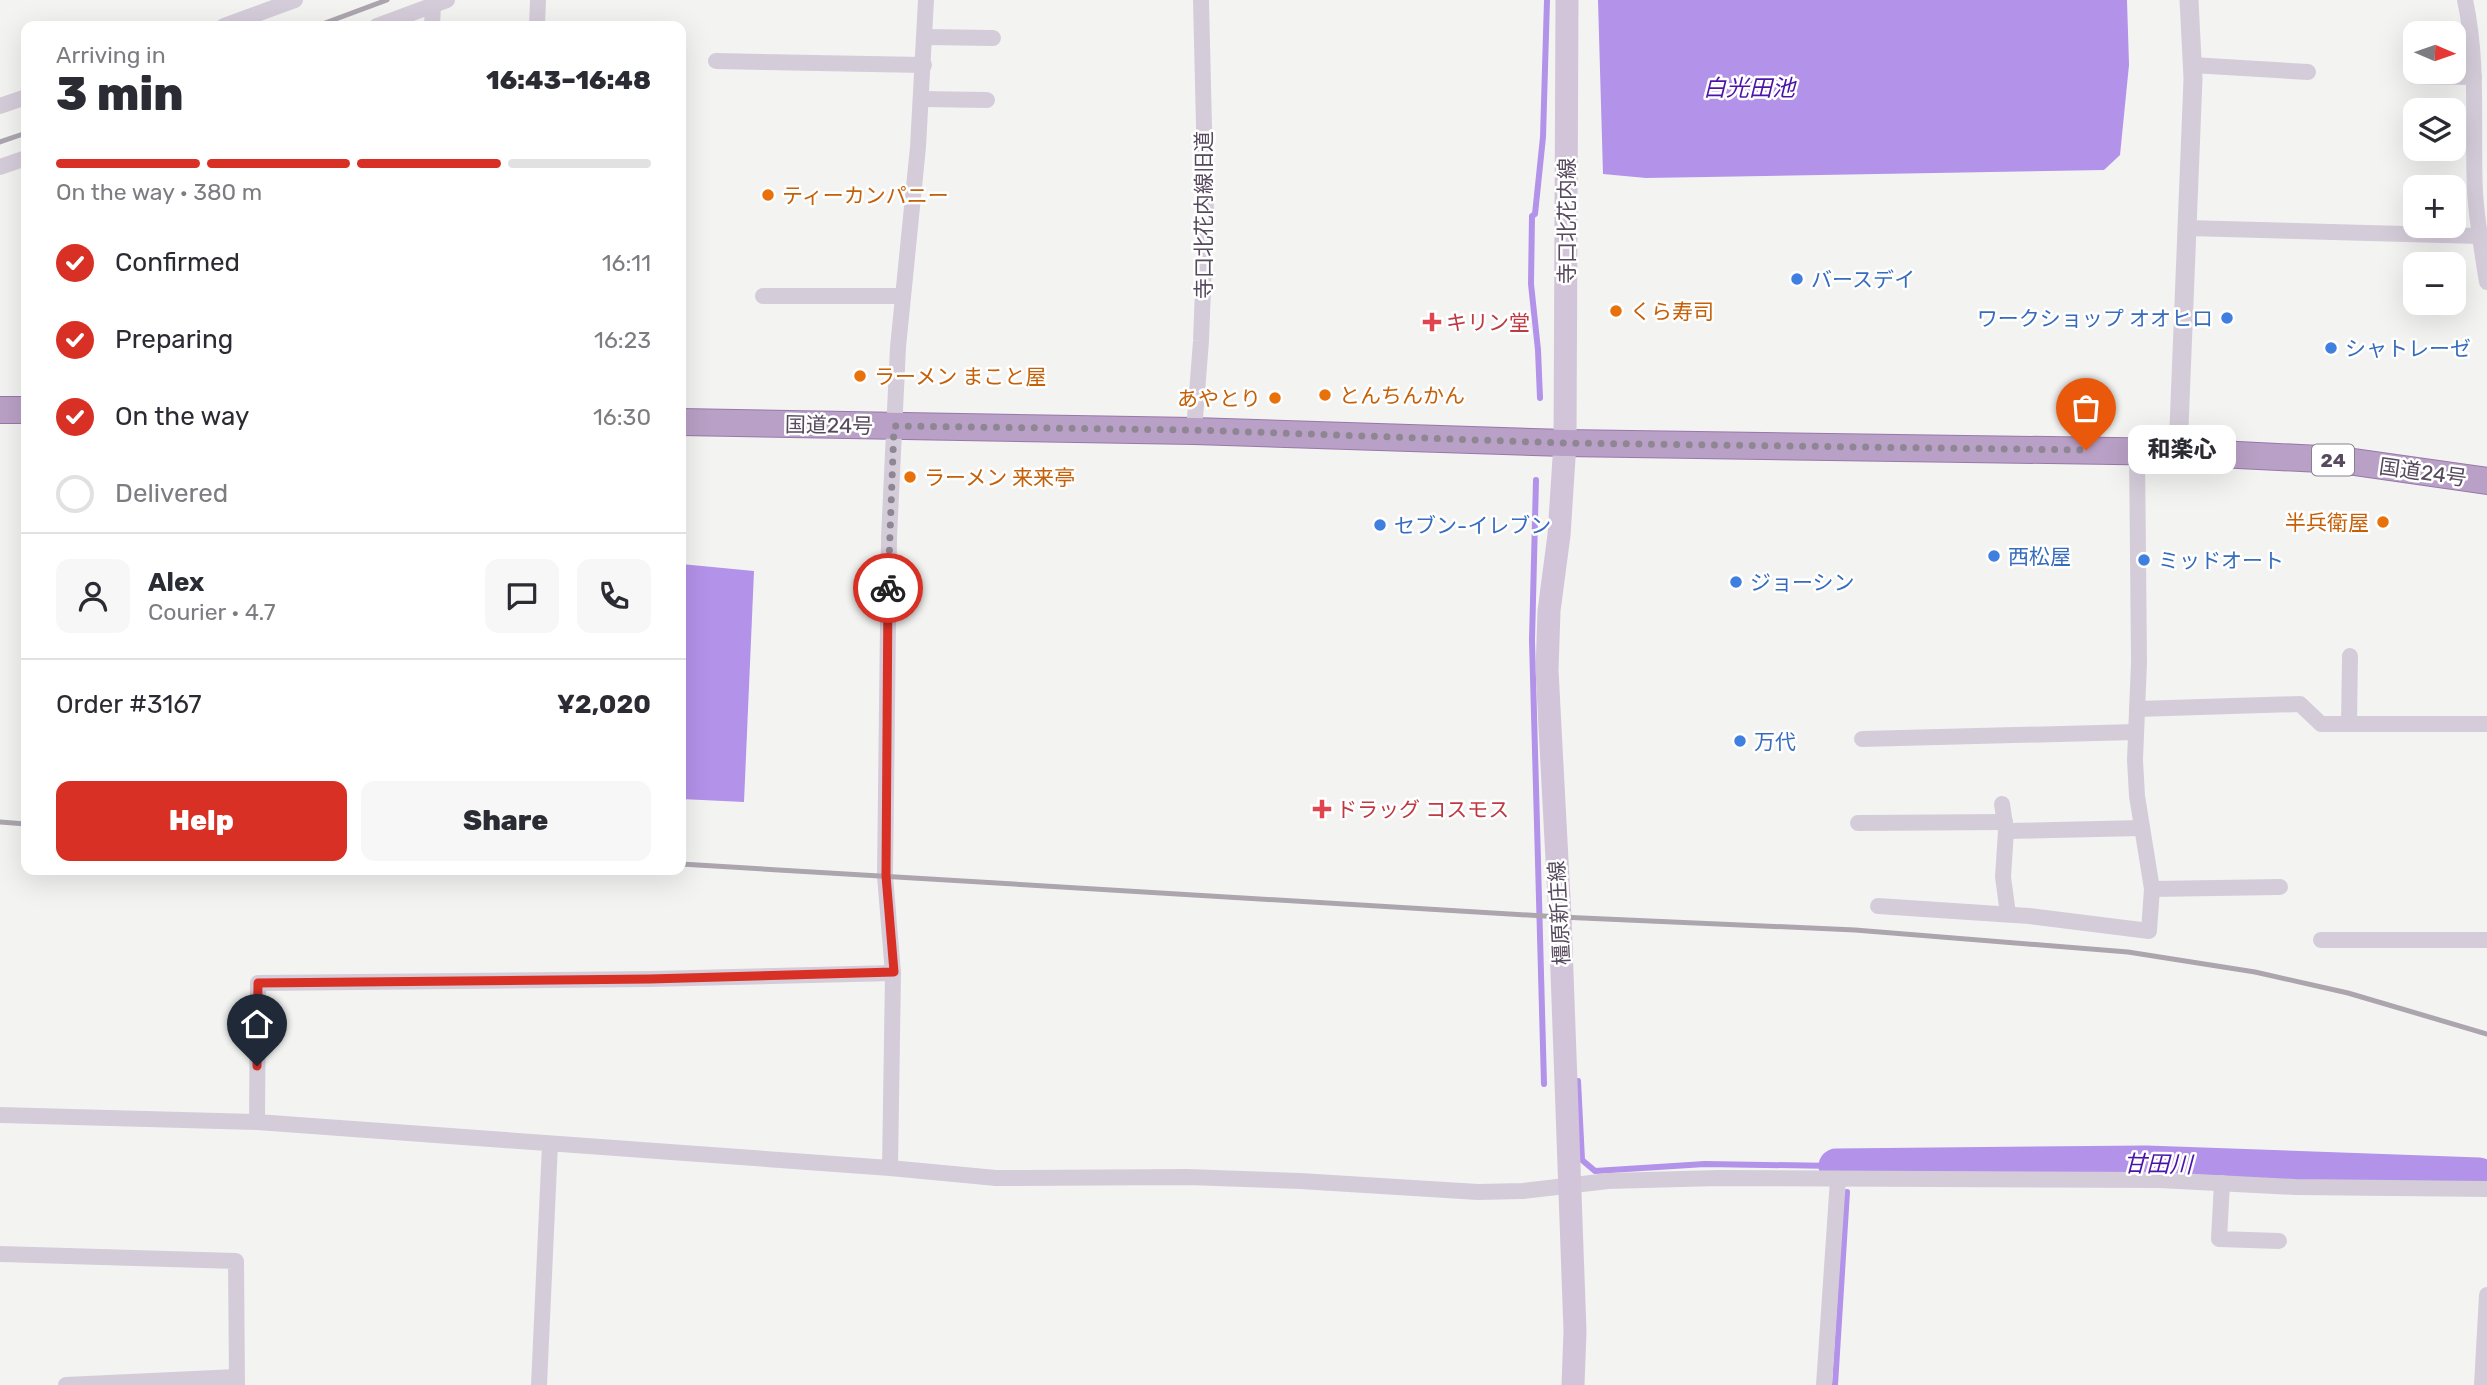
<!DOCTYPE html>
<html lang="en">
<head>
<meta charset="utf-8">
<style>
	:root { --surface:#fff; --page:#f7f7f7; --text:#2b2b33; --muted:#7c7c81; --line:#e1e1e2; --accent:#d93025 }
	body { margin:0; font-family:Rubik,"Noto Sans JP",sans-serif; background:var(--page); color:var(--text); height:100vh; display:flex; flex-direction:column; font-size:26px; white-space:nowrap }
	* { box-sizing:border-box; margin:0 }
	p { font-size:23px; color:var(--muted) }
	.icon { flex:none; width:38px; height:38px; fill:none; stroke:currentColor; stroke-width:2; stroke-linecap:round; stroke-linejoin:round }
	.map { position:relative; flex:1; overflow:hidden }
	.panel { position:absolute; left:21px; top:21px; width:665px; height:854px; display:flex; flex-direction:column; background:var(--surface); border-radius:14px; box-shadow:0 7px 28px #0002 }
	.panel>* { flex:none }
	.needle { width:46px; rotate:92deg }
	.tools { position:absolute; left:2403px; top:21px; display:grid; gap:14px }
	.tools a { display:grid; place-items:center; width:63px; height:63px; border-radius:14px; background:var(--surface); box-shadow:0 7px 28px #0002; font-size:35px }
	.pin { position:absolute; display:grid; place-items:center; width:60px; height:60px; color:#fff; margin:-72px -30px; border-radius:50% 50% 50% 0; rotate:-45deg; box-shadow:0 0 7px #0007 }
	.pin .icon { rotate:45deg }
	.courier { position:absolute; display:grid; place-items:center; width:70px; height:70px; margin:-35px; border:5px solid #d93025; border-radius:50%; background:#fff; color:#222; box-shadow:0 2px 9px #0007 }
	.bubble { position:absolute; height:49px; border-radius:14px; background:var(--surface); box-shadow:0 7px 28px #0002; font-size:23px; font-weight:800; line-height:49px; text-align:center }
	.head em { font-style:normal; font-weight:800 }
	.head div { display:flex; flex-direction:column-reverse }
	.head { display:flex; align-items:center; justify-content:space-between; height:119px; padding:0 35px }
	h1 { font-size:46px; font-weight:800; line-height:52px }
	.bar { display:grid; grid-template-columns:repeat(4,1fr); gap:10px 7px; align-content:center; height:84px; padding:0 35px }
	.bar i { height:9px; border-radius:5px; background:var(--line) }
	.bar .on { background:var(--accent) }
	.bar p { grid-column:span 4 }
	.line { display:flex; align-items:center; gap:18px; padding:0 35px; border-top:2px solid var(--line) }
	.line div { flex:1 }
	.round { display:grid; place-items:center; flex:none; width:74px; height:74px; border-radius:14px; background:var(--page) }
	ol { padding:0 35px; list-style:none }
	li { display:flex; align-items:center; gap:21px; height:77px }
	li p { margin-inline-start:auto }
	li .icon { padding:7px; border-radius:50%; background:var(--accent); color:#fff; stroke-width:4 }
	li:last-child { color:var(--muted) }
	li i { width:38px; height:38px; border:4px solid var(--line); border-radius:50% }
	.cta { display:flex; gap:14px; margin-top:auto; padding:14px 35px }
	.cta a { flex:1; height:80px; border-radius:14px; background:var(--accent); color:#fff; font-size:28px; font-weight:800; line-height:80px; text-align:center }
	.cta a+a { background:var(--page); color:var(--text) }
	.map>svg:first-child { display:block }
	.water { fill:#b392e9 }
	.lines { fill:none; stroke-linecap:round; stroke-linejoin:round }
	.stream { stroke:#b392e9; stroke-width:6 }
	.river { stroke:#b392e9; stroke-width:35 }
	.trunk-casing { stroke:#9977a9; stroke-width:28 }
	.minor { stroke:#d5ccda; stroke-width:16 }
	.tertiary { stroke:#d5ccda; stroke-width:19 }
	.secondary { stroke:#d3c5d9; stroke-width:23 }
	.trunk { stroke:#b9a0c6; stroke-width:26 }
	.rail { stroke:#aca5ae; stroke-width:5 }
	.done { stroke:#8e8692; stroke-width:7; stroke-dasharray:0 12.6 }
	.route { stroke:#d93025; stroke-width:9 }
	.food-dot { fill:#e8710a; stroke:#fff; stroke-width:2.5 }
	.shop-dot { fill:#3f7fe0; stroke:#fff; stroke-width:2.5 }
	.health-dot { fill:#e0444e; stroke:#fff; stroke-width:2.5 }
	.labels { text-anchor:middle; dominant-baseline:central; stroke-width:5; stroke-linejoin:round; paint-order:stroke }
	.shield { fill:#fff; stroke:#89808e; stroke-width:2 }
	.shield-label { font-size:19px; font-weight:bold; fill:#574a5e }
	.food-label { font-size:21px; fill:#c56008; stroke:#fff; text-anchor:start }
	.street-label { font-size:21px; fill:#574a5e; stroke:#fff }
	.shop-label { font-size:21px; fill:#366cbe; stroke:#fff; text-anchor:start }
	.health-label { font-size:21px; fill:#be3a42; stroke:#fff; text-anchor:start }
	.water-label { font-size:23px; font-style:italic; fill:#4b13a8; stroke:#fff }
</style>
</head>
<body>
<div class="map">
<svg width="2487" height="1385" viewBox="0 0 2487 1385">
	<rect width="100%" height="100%" fill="#f3f4f2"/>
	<!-- water -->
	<g class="water">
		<path d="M 1598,0 L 2127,0 L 2129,65 L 2120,155 L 2104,170 L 1646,178 L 1603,174 Z"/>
		<path d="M 681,564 L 754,571 L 744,802 L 681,799 Z"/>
	</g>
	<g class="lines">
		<!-- stream -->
		<g class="stream">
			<path d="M 1540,398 L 1538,350 L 1531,284 L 1532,216 L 1535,214 L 1543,137 L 1547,0"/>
			<path d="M 1536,480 L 1532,640 L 1544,1084"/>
			<path d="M 1578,1081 L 1582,1160 L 1595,1171 L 1705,1164 L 1836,1166"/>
			<path d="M 1835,1385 L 1847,1192"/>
		</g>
		<!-- river -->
		<path class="river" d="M 1836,1166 L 2146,1163 L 2479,1175"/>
		<defs>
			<g id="trunk">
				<path d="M 0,410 L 26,410"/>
				<path d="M 681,422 L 1194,431 L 1565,443 L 2178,452 L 2340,460 L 2487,481"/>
			</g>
		</defs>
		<!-- trunk casing -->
		<use href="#trunk" class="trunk-casing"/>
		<!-- minor -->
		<g class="minor">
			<path d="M 2465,0 C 2479,64 2472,127 2475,192 C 2477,222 2482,252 2487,282"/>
			<path d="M 224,26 L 295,0"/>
			<path d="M 377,26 L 447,0"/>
			<path d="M 432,26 L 433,5"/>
			<path d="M 537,26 L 538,0"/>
			<path d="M 925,37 L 993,38"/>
			<path d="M 716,61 L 924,65"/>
			<path d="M 2192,65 L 2308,72"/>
			<path d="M 2414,76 L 2474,77"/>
			<path d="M 922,99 L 987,100"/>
			<path d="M 0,106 L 26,97"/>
			<path d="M 0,167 L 26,158"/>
			<path d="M 2187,228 L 2479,236"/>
			<path d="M 763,296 L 903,296"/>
			<path d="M 1194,431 L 1201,341 L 1206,211 L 1201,0"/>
			<path d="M 2137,709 L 2300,704 L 2321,724 L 2487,724"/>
			<path d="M 2349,724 L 2350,656"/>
			<path d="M 1862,739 L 2135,732"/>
			<path d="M 2002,804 L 2006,831 L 2003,877 L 2008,914"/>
			<path d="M 1858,823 L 2005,822"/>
			<path d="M 2006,831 L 2142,828"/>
			<path d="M 2152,889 L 2280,887"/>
			<path d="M 1878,906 L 2029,916 L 2149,931 L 2152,889 L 2137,796 L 2135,760 L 2139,662 L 2137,451"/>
			<path d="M 2321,940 L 2487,940"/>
			<path d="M 0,1115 L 257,1122 L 890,1168 L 996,1178 L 1187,1177 L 1300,1181 L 1478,1192 L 1523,1191 L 1608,1181 L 1719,1178 L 2159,1180 L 2295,1187 L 2487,1189"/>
			<path d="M 257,1122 L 258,983 L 650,979 L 893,973"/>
			<path d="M 890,1168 L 893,973 L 885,876 L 889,538 L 898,347 L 918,147 L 926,0"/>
			<path d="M 2222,1183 L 2219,1239 L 2279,1241"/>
			<path d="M 0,1254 L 236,1261 L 237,1385"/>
			<path d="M 66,1385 L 236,1377"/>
			<path d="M 539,1385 L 550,1144"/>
			<path d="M 1824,1385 L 1838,1179"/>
			<path d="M 2482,1385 L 2487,1295"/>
		</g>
		<!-- tertiary -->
		<path class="tertiary" d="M 2178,452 L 2193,79 L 2189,0"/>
		<!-- secondary -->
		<path class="secondary" d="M 1567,0 L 1565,443 L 1559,535 L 1549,611 L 1547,670 L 1560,917 L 1575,1331 L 1573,1385"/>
		<!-- trunk -->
		<use href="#trunk" class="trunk"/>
		<!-- rail -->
		<g class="rail">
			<path d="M 317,26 L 387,0"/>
			<path d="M 0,142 L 26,133"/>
			<path d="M 0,822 L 26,824"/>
			<path d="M 681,864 L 1560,917 L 1855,930 L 2128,952 L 2255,972 L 2348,993 L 2487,1034"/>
		</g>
	</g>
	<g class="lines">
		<!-- done -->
		<path class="done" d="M 888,588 L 894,426 L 1194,430 L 1564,443 L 2086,450"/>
		<!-- route -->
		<path class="route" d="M 257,1066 L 258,983 L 650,979 L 894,972 L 886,876 L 888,588"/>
	</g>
	<!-- markers -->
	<g class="food-dot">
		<circle cx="768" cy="195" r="7"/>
		<circle cx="1616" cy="311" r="7"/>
		<circle cx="860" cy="376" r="7"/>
		<circle cx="1325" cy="395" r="7"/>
		<circle cx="1275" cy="398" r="7"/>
		<circle cx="910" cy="477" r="7"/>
		<circle cx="2383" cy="522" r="7"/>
	</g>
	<g class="shop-dot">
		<circle cx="1797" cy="279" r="7"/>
		<circle cx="2227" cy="318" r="7"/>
		<circle cx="2331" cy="348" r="7"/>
		<circle cx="1380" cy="525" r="7"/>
		<circle cx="1994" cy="556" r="7"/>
		<circle cx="2144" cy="560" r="7"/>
		<circle cx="1736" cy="582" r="7"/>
		<circle cx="1740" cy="741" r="7"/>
	</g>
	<g class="health-dot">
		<path d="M1428.5 311.5h7v7h7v7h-7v7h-7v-7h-7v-7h7z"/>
		<path d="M1318.5 798.5h7v7h7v7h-7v7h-7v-7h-7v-7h7z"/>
	</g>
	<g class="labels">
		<!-- shield labels -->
		<rect class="shield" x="2312" y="444.5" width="42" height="31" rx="5"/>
		<g class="shield-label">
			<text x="2333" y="460">24</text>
		</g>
		<!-- food labels -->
		<g class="food-label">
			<text x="782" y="195">ティーカンパニー</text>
			<text x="1630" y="311">くら寿司</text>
			<text x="874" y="376">ラーメン まこと屋</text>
			<text x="1339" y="395">とんちんかん</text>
			<text x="1261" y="398" text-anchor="end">あやとり</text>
			<text x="924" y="477">ラーメン 来来亭</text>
			<text x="2369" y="522" text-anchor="end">半兵衛屋</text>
		</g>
		<!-- street labels -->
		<g class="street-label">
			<text transform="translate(1203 215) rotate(-90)">寺口北花内線旧道</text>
			<text transform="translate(1566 221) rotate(-90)">寺口北花内線</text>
			<text transform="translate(829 425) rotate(1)">国道24号</text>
			<text transform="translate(2423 472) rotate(8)">国道24号</text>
			<text transform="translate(1559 913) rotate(-93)">橿原新庄線</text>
		</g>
		<!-- shop labels -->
		<g class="shop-label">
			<text x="1811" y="279">バースデイ</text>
			<text x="2213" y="318" text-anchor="end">ワークショップ オオヒロ</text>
			<text x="2345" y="348">シャトレーゼ</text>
			<text x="1394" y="525">セブン-イレブン</text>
			<text x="2008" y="556">西松屋</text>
			<text x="2158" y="560">ミッドオート</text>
			<text x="1750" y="582">ジョーシン</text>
			<text x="1754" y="741">万代</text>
		</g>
		<!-- health labels -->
		<g class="health-label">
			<text x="1446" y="322">キリン堂</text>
			<text x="1336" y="809">ドラッグ コスモス</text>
		</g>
		<!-- water labels -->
		<g class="water-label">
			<text x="1749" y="88">白光田池</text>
			<text transform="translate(2158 1164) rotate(1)">甘田川</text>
		</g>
	</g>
</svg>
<div class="tools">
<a><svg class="needle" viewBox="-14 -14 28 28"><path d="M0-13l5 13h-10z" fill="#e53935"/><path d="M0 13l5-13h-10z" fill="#7c7c81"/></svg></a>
<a><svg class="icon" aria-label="layers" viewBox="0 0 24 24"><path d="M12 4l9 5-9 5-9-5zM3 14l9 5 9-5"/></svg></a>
<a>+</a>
<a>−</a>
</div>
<div class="pin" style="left:2086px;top:450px;background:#ea580c"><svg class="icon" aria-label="bag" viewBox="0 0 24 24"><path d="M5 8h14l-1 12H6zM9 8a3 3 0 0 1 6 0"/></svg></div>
<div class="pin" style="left:257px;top:1066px;background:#1f2937"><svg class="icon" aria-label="home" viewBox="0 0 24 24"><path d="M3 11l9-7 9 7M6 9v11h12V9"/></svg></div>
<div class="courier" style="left:888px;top:588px"><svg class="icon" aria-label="bike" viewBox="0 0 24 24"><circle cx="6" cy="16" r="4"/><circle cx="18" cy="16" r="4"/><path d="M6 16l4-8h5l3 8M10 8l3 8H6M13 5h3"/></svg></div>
<div class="bubble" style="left:2128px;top:425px;width:108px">和楽心</div>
<section class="panel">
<div class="head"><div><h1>3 min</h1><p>Arriving in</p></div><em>16:43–16:48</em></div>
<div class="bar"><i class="on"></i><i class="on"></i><i class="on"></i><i></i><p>On the way · 380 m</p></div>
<ol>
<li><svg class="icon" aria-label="check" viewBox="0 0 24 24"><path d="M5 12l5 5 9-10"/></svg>Confirmed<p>16:11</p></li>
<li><svg class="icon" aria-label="check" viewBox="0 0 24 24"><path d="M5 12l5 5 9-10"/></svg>Preparing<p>16:23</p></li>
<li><svg class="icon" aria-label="check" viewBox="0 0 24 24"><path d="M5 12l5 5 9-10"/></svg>On the way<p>16:30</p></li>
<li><i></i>Delivered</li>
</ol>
<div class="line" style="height:126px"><a class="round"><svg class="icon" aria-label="person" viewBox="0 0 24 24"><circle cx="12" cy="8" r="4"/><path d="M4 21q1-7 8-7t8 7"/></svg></a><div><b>Alex</b><p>Courier · 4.7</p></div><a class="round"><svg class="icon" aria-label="chat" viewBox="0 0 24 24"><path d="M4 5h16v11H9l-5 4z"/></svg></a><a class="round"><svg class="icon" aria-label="phone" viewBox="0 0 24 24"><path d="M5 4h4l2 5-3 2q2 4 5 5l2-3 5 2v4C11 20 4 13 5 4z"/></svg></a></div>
<div class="line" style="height:91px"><div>Order #3167</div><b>¥2,020</b></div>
<div class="cta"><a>Help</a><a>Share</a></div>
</section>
</div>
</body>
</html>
